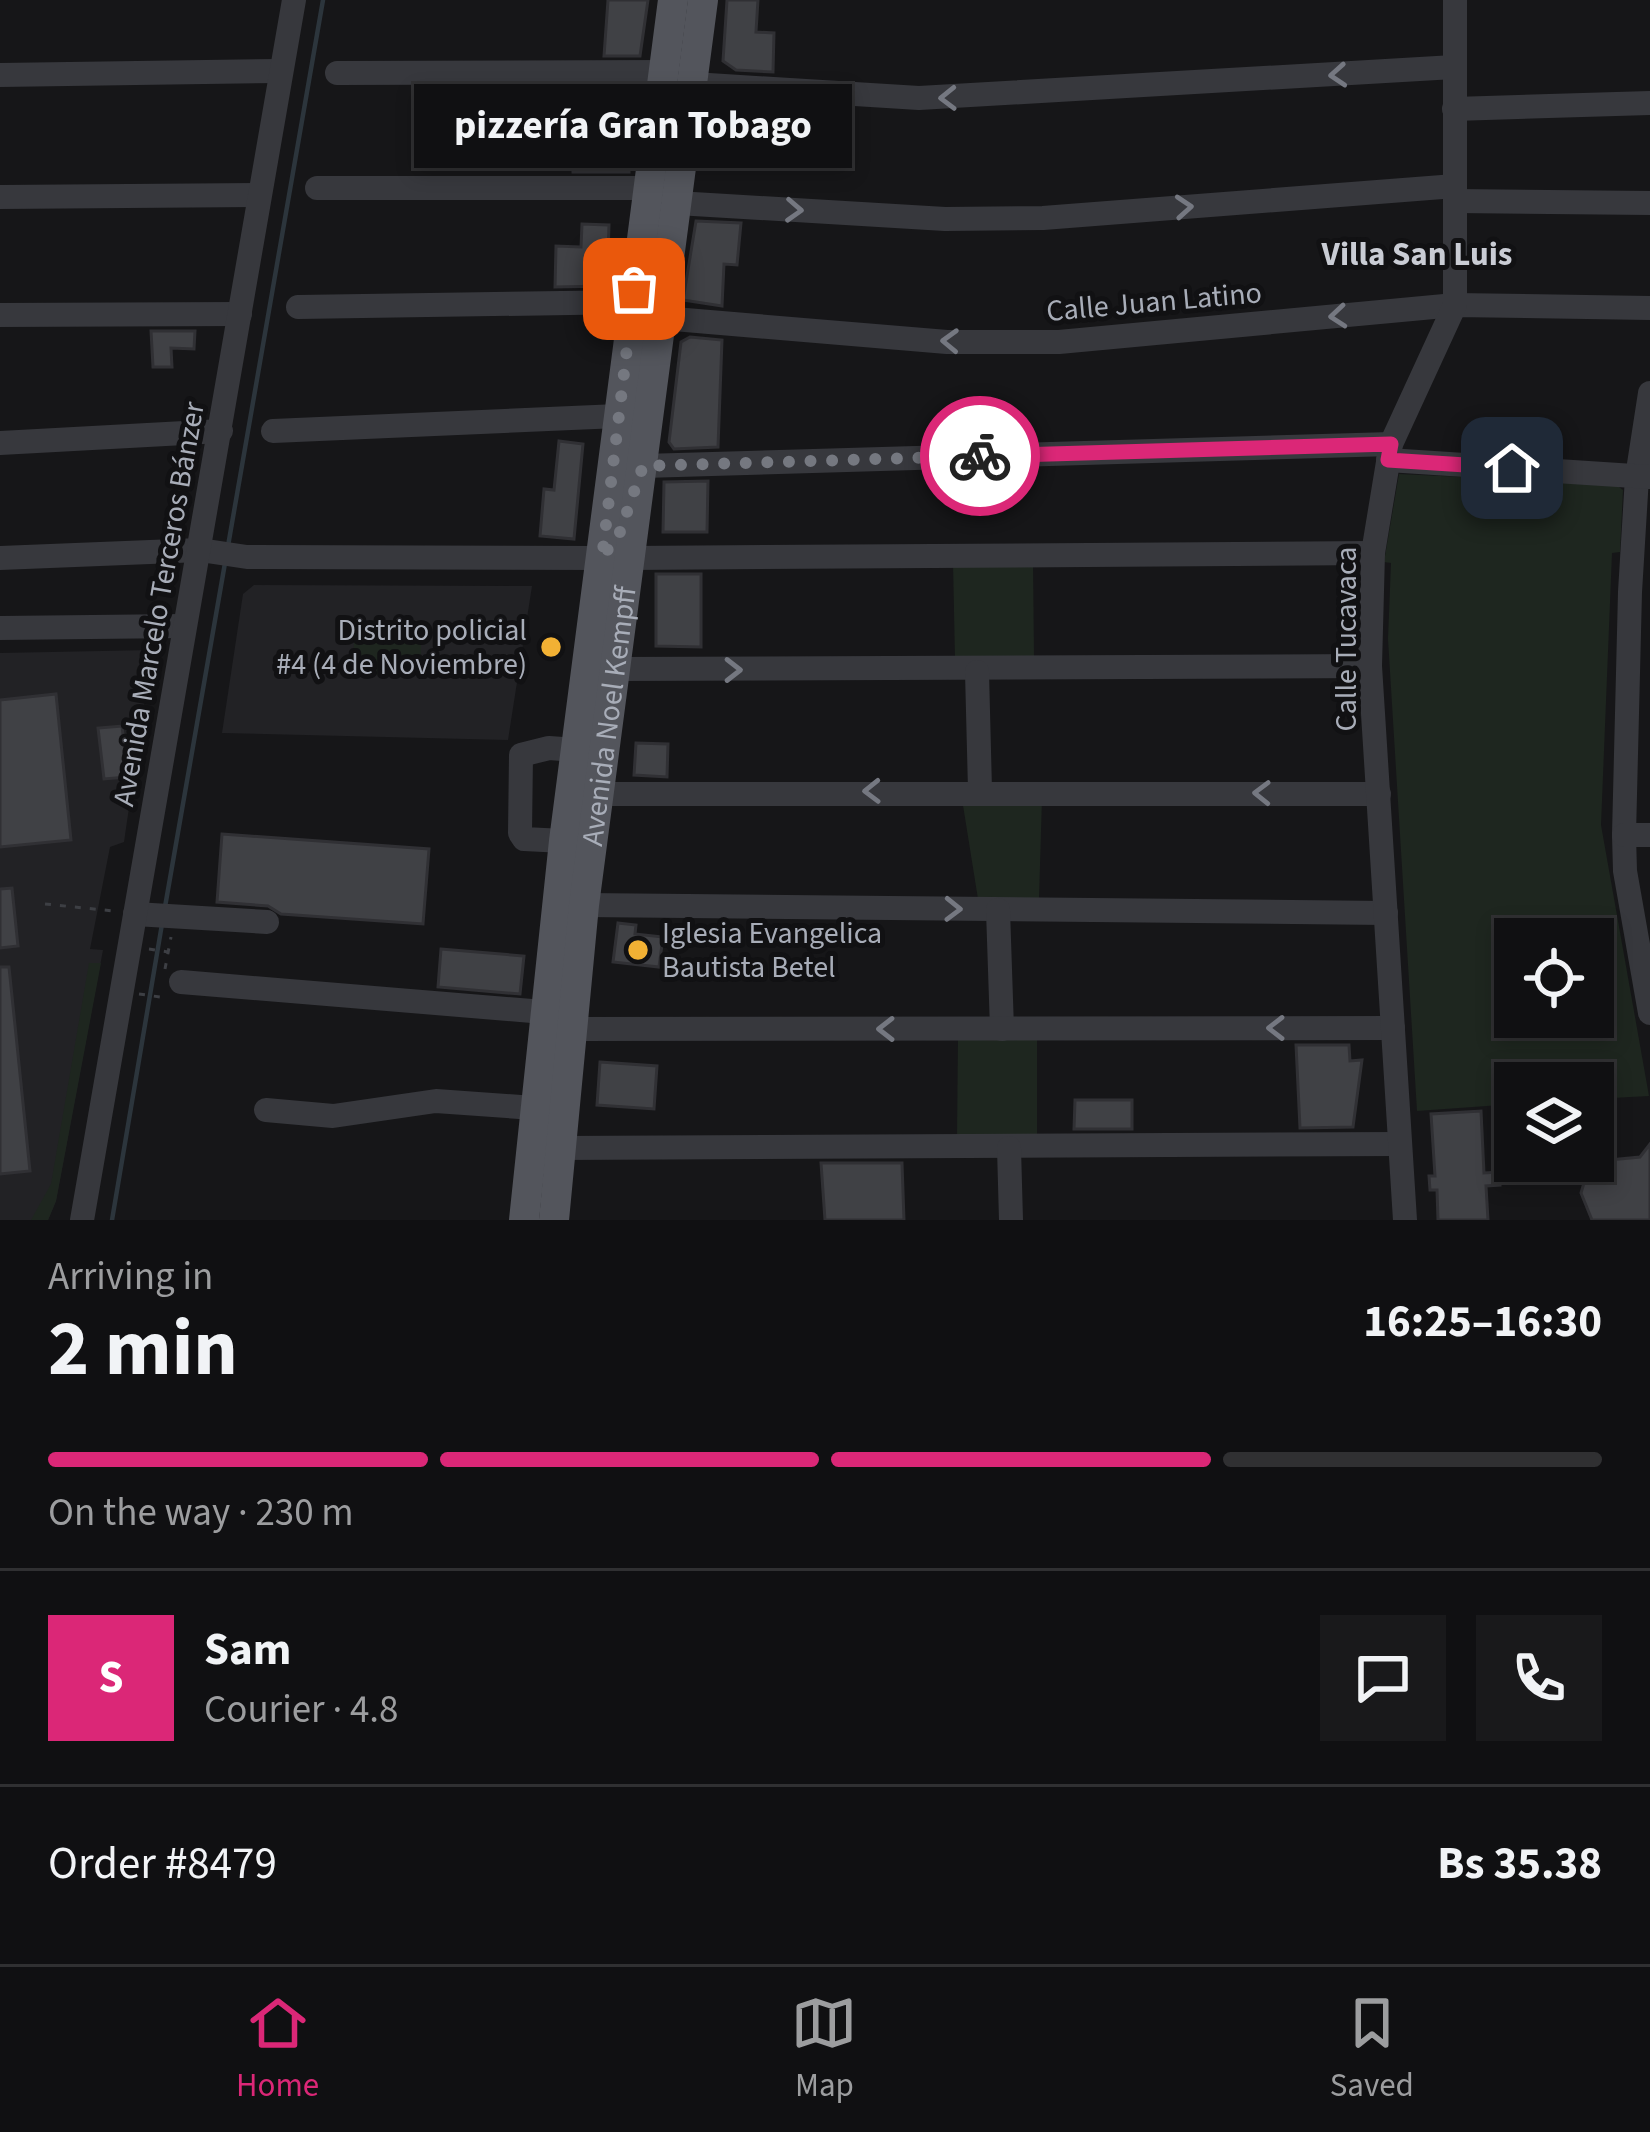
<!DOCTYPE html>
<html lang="en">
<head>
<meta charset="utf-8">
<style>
	:root { --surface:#101012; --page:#19191b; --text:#f1f3f6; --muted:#9c9d9f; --line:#303032; --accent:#db2777 }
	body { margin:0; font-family:"Source Sans 3",sans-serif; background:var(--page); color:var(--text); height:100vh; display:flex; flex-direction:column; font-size:45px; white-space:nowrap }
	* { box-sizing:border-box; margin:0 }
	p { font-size:39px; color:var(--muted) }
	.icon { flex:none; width:66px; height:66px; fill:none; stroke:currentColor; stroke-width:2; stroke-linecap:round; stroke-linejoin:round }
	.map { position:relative; height:1220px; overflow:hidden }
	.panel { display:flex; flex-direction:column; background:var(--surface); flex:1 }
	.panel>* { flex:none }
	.fabs { position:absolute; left:1494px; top:918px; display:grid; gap:24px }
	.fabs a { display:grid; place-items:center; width:120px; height:120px; border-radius:0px; background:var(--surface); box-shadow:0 6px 18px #0003,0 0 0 3px var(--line); font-size:60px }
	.pin { position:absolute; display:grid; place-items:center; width:102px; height:102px; color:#fff; margin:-51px; border-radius:24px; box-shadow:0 6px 18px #0006 }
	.courier { position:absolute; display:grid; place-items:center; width:120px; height:120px; margin:-60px; border:9px solid #db2777; border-radius:50%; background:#fff; color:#222; box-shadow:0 3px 15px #0007 }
	.bubble { position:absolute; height:84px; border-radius:0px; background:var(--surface); box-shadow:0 6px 18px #0003,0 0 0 3px var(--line); font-size:39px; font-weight:700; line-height:84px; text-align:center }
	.head em { font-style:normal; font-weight:700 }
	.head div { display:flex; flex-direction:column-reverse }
	.head { display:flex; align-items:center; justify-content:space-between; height:204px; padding:0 48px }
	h1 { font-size:78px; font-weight:700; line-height:90px }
	.bar { display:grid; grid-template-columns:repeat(4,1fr); gap:18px 12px; align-content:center; height:144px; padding:0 48px }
	.bar i { height:15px; border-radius:9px; background:var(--line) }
	.bar .current { background:var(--accent) }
	.bar p { grid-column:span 4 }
	.line { display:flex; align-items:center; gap:30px; padding:0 48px; border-top:3px solid var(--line) }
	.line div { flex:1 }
	.round { display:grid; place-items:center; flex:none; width:126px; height:126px; border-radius:0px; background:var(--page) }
	.tab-bar { display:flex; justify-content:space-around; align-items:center; height:168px; border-top:3px solid var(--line); background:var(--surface); font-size:33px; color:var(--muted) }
	.tab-bar a { display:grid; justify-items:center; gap:6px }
	.tab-bar .current { color:var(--accent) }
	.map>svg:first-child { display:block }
	.built { fill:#222225 }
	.green { fill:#1e261f; fill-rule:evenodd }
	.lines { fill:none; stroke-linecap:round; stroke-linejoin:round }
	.stream { stroke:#2c353c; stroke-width:4.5 }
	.building { fill:#404145; stroke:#303034; stroke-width:3 }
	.path { stroke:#3d3f44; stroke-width:3; stroke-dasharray:6 9; stroke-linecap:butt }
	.minor { stroke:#37383d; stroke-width:24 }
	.major { stroke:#53555c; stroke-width:30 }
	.oneway { stroke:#757881 }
	.done { stroke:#757880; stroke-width:12; stroke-dasharray:0 21.6 }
	.route { stroke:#db2777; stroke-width:15 }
	.poi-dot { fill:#f2b134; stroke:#111113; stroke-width:4.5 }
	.labels { text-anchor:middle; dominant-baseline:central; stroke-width:10; stroke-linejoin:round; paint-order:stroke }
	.street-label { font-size:30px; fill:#a8adb8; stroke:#111113 }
	.poi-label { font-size:30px; fill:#a8adb8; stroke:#111113; text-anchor:end }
	.neighbourhood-label { font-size:33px; font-weight:bold; fill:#c9ccd4; stroke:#111113 }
</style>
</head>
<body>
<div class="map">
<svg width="1650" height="1220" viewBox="0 0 1650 1220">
	<rect width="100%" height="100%" fill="#161618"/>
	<!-- built -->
	<g class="built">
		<path d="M 254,585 L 532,586 L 508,740 L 222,733 L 243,594 Z"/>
		<path d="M 152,650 L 124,842 L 110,847 L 90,949 L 103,950 L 56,1201 L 48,1220 L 0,1220 L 0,653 Z"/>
	</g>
	<!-- green -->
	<g class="green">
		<path d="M 1399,474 L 1615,484 L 1623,490 L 1620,552 L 1612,553 L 1601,825 L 1649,1096 L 1593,1099 L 1593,1083 L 1515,1083 L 1515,1104 L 1417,1111 L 1388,639 L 1391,563 L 1384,562 ZM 1515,939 L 1593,939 L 1593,1017 L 1515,1017 Z"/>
		<path d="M 953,562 L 1033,562 L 1034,657 L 955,659 Z"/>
		<path d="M 354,638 L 421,638 L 421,675 L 353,675 Z"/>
		<path d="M 1042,798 L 1039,899 L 978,899 L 962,799 Z"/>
		<path d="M 89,963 L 101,963 L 56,1201 L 48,1220 L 31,1220 L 51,1184 Z"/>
		<path d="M 958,1037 L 1037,1037 L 1037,1139 L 957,1139 Z"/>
	</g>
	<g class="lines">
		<!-- stream -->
		<g class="stream">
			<path d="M 228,546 L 323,0"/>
			<path d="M 165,907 L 225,563"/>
			<path d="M 112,1220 L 162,924"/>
		</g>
	</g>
	<!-- building -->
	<g class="building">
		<path d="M 608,0 L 648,0 L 640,56 L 604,56 Z"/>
		<path d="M 727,0 L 758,0 L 756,32 L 774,33 L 773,72 L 736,70 L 723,61 Z"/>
		<path d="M 628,130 L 629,172 L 573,172 L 572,153 L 582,152 L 582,131 Z"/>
		<path d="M 696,221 L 741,223 L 737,265 L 724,264 L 722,306 L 683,300 Z"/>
		<path d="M 582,224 L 609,225 L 607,286 L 555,287 L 556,246 L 581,247 Z"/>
		<path d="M 151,331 L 195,331 L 194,349 L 171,348 L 172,367 L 153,367 Z"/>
		<path d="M 690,337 L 722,340 L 718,447 L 674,449 L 669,442 L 681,342 Z"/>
		<path d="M 559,441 L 583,444 L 574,539 L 540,536 L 544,489 L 554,490 Z"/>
		<path d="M 708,481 L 707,532 L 663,532 L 664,482 Z"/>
		<path d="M 656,574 L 701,574 L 701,647 L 656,646 Z"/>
		<path d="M 56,694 L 71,840 L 0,847 L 0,700 Z"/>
		<path d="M 122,726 L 128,777 L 104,779 L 98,728 Z"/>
		<path d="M 636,743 L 668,744 L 667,777 L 634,775 Z"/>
		<path d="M 222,834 L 429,849 L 423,924 L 281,914 L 268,906 L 217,902 Z"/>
		<path d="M 12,888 L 18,946 L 0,948 L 0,889 Z"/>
		<path d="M 618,923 L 636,925 L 635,934 L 663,937 L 659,967 L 613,962 Z"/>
		<path d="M 441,949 L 524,956 L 520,994 L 438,987 Z"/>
		<path d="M 0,967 L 9,967 L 30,1171 L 0,1174 Z"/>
		<path d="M 1296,1045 L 1349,1045 L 1350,1061 L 1362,1060 L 1353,1127 L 1300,1128 Z"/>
		<path d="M 600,1062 L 657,1066 L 654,1109 L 597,1105 Z"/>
		<path d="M 1075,1100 L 1132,1100 L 1132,1129 L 1074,1129 Z"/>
		<path d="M 1481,1111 L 1484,1173 L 1499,1172 L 1500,1185 L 1486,1186 L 1488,1220 L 1438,1220 L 1437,1190 L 1430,1190 L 1429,1176 L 1435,1176 L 1431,1114 Z"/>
		<path d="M 1650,1144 L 1650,1220 L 1592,1220 L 1581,1193 L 1586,1176 L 1599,1161 L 1640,1157 Z"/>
		<path d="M 821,1163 L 902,1163 L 904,1220 L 825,1220 Z"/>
	</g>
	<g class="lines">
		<!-- path -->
		<g class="path">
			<path d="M 45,904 L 114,911"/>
			<path d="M 149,949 L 168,952"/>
			<path d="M 165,969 L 171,937"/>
			<path d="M 139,994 L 160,997 L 162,992"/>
		</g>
		<!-- minor -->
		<g class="minor">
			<path d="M 337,73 L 665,72"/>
			<path d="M 0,75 L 280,71"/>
			<path d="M 693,84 L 919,98 L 1454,67"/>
			<path d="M 1454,109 L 1650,103"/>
			<path d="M 317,188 L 649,188"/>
			<path d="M 0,197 L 259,195"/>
			<path d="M 1455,201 L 1650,203"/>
			<path d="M 677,203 L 945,219 L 1043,218 L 1455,186"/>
			<path d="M 298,307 L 634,302"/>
			<path d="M 0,315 L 240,314"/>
			<path d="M 662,318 L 947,342 L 1059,342 L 1455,305 L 1650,308"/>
			<path d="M 1650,393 L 1637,477 L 1630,592 L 1624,835 L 1625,871 L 1650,1013"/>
			<path d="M 273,431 L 618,416"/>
			<path d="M 0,443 L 221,431"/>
			<path d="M 1388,460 L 1649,477"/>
			<path d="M 643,466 L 1391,444"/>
			<path d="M 0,558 L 200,550 L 247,557 L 602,558"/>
			<path d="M 630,558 L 1373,553"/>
			<path d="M 0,628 L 183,626"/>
			<path d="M 616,669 L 1370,666"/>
			<path d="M 977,672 L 980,790"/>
			<path d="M 599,794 L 1379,794"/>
			<path d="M 1624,835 L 1650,835"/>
			<path d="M 564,841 L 524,839 L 520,833 L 521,755 L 549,748 L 576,750"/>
			<path d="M 584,905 L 1386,913"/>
			<path d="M 998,910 L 1002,1029"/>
			<path d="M 135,914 L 267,922"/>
			<path d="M 181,982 L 544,1012"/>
			<path d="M 571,1029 L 1393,1028"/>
			<path d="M 266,1110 L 333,1116 L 436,1101 L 534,1108"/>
			<path d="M 560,1148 L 1400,1144"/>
			<path d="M 1009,1148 L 1011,1220"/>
			<path d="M 82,1220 L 294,0"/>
			<path d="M 1405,1220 L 1370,666 L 1373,553 L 1391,444 L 1455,305 L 1455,0"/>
		</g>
		<!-- major -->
		<g class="major">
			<path d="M 524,1220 L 564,841 L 673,0"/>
			<path id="s1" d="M 554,1220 L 584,905 L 703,0"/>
		</g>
	</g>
	<!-- one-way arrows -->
	<defs><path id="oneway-chevron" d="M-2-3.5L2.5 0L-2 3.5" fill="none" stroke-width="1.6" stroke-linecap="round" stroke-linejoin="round" transform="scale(3)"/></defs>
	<g class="oneway">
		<use href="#oneway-chevron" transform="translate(1338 75) rotate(176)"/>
		<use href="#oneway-chevron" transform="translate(948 98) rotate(179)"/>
		<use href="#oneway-chevron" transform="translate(1184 207) rotate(-4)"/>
		<use href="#oneway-chevron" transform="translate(794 210) rotate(3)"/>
		<use href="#oneway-chevron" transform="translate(1338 316) rotate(175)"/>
		<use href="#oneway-chevron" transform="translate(950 341) rotate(-178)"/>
		<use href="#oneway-chevron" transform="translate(733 670)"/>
		<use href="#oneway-chevron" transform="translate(872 791) rotate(179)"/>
		<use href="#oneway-chevron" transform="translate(1262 793) rotate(-179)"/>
		<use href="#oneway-chevron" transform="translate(953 909) rotate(1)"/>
		<use href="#oneway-chevron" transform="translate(1276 1028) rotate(180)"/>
		<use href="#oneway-chevron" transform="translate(886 1029) rotate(180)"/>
	</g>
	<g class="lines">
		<!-- done -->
		<path class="done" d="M 634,289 L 602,558 L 620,532 L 643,466 L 980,456"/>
		<!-- route -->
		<path class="route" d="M 980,456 L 1391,444 L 1388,460 L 1512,468"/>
	</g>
	<!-- markers -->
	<g class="poi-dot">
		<circle cx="551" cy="647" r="12"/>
		<circle cx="638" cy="950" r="12"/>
	</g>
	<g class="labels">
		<!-- street labels -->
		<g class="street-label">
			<text transform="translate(1154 302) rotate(-5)">Calle Juan Latino</text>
			<text transform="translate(159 604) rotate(-80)">Avenida Marcelo Terceros Bánzer</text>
			<text transform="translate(1346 639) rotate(-90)">Calle Tucavaca</text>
			<text stroke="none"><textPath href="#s1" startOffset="507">Avenida Noel Kempff</textPath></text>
		</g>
		<!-- poi labels -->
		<g class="poi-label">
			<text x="527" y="630">Distrito policial<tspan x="527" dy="34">#4 (4 de Noviembre)</tspan></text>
			<text x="662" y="933" text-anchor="start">Iglesia Evangelica<tspan x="662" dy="34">Bautista Betel</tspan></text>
		</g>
		<!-- neighbourhood labels -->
		<g class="neighbourhood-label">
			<text x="1417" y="254">Villa San Luis</text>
		</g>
	</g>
</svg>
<div class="fabs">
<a><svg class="icon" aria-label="locate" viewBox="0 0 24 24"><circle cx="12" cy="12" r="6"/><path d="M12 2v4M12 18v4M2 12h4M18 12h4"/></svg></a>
<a><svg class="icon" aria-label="layers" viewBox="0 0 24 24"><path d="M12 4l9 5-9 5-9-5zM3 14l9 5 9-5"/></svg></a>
</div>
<div class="pin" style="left:634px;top:289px;background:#ea580c"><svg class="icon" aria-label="bag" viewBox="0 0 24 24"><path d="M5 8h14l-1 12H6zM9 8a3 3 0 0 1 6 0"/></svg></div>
<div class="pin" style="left:1512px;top:468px;background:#1f2937"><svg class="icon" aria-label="home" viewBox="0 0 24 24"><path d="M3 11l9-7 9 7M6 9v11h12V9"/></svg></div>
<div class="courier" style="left:980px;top:456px"><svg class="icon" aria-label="bike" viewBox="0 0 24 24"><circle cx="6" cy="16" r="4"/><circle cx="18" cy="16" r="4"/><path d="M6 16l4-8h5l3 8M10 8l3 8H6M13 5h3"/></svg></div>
<div class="bubble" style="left:414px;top:84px;width:438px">pizzería Gran Tobago</div>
</div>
<section class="panel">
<div class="head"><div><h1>2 min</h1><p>Arriving in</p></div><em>16:25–16:30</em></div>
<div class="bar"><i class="current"></i><i class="current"></i><i class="current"></i><i></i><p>On the way · 230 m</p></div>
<div class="line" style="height:216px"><b class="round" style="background:var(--accent);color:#fff">S</b><div><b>Sam</b><p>Courier · 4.8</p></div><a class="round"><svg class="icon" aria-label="chat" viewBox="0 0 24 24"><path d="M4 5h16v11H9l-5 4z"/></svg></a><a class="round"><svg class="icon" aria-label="phone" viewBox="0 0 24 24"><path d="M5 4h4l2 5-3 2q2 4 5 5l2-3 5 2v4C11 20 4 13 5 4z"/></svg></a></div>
<div class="line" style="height:156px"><div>Order #8479</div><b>Bs 35.38</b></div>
</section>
<nav class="tab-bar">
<a class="current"><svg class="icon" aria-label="home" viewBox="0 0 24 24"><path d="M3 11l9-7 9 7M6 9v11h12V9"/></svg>Home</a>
<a><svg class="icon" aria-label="map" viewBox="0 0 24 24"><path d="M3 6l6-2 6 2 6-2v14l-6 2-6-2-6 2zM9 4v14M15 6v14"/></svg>Map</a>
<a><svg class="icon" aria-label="saved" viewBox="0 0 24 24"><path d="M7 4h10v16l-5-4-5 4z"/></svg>Saved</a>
</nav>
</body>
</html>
